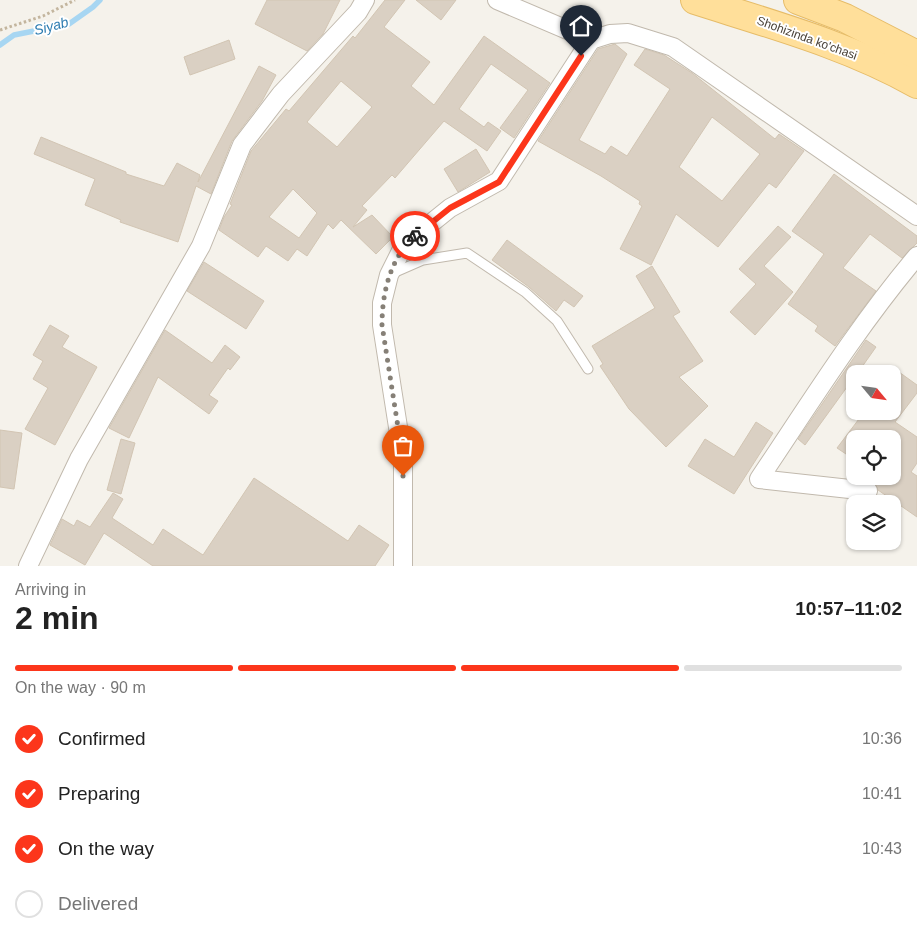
<!DOCTYPE html>
<html lang="en">
<head>
<meta charset="utf-8">
<style>
	:root { --surface:#fff; --page:#f6f6f6; --text:#222; --muted:#767676; --line:#e0e0e0; --accent:#fc361b }
	body { margin:0; font-family:Arial,sans-serif; background:var(--page); color:var(--text); height:100vh; display:flex; flex-direction:column; font-size:19px; white-space:nowrap }
	* { box-sizing:border-box; margin:0 }
	p { font-size:16px; color:var(--muted) }
	.icon { flex:none; width:28px; height:28px; fill:none; stroke:currentColor; stroke-width:2; stroke-linecap:round; stroke-linejoin:round }
	.map { position:relative; height:566px; overflow:hidden }
	.side { display:flex; flex-direction:column; background:var(--surface); flex:1 }
	.side>* { flex:none }
	.needle { width:32px; rotate:119deg }
	.buttons { position:absolute; left:846px; top:365px; display:grid; gap:10px }
	.buttons a { display:grid; place-items:center; width:55px; height:55px; border-radius:10px; background:var(--surface); box-shadow:0 1px 4px #0004; font-size:25px }
	.pin { position:absolute; display:grid; place-items:center; width:42px; height:42px; color:#fff; margin:-51px -21px; border-radius:50% 50% 50% 0; rotate:-45deg; box-shadow:0 0 5px #0007 }
	.pin .icon { rotate:45deg }
	.courier { position:absolute; display:grid; place-items:center; width:50px; height:50px; margin:-25px; border:4px solid #fc361b; border-radius:50%; background:#fff; color:#222; box-shadow:0 1px 6px #0007 }
	.headline em { font-style:normal; font-weight:600 }
	.headline div { display:flex; flex-direction:column-reverse }
	.headline { display:flex; align-items:center; justify-content:space-between; height:85px; padding:0 15px }
	h1 { font-size:32px; font-weight:600; line-height:38px }
	.bar { display:grid; grid-template-columns:repeat(4,1fr); gap:8px 5px; align-content:center; height:60px; padding:0 15px }
	.bar i { height:6px; border-radius:4px; background:var(--line) }
	.bar .on { background:var(--accent) }
	.bar p { grid-column:span 4 }
	ol { padding:0 15px; list-style:none }
	li { display:flex; align-items:center; gap:15px; height:55px }
	li p { margin-inline-start:auto }
	li .icon { padding:5px; border-radius:50%; background:var(--accent); color:#fff; stroke-width:4 }
	li:last-child { color:var(--muted) }
	li i { width:28px; height:28px; border:2px solid var(--line); border-radius:50% }
	.map>svg:first-child { display:block }
	.lines { fill:none; stroke-linecap:round; stroke-linejoin:round }
	.stream { stroke:#a7d6f2; stroke-width:5.5 }
	.building { fill:#dad0c3; stroke:#d2c5b3; fill-rule:evenodd }
	.lane-casing { stroke:#c1b9ad; stroke-width:11 }
	.street-casing { stroke:#c1b9ad; stroke-width:20 }
	.primary-casing { stroke:#e6bc68; stroke-width:30 }
	.path { stroke:#c3b59e; stroke-width:3; stroke-dasharray:2.5 2.5; stroke-linecap:butt }
	.lane { stroke:#fff; stroke-width:9 }
	.street { stroke:#fff; stroke-width:18 }
	.primary { stroke:#ffdf9a; stroke-width:28 }
	.done { stroke:#868077; stroke-width:5; stroke-dasharray:0 9 }
	.route { stroke:#fc361b; stroke-width:6 }
	.labels { text-anchor:middle; dominant-baseline:central; stroke-width:4; stroke-linejoin:round; paint-order:stroke }
	.street-label { font-size:12px; fill:#4a4238; stroke:#fff }
	.water-label { font-size:14px; font-style:italic; fill:#2d7cb1; stroke:#fff }
</style>
</head>
<body>
<div class="map">
<svg width="917" height="566" viewBox="0 0 917 566">
	<rect width="100%" height="100%" fill="#f5f2eb"/>
	<g class="lines">
		<!-- stream -->
		<path class="stream" d="M 0,45 L 14,35 L 69,24 L 93,7 L 100,0"/>
	</g>
	<!-- building -->
	<g class="building">
		<path d="M 267,0 L 340,0 L 323,34 L 307,51 L 255,24 Z"/>
		<path d="M 385,0 L 405,0 L 384,27 L 430,62 L 411,86 L 434,105 L 484,36 L 550,83 L 514,138 L 500,128 L 528,90 L 491,64 L 459,109 L 484,127 L 488,122 L 501,131 L 487,151 L 444,121 L 395,178 L 392,175 L 362,206 L 367,210 L 353,227 L 372,215 L 393,237 L 376,254 L 341,220 L 333,229 L 328,224 L 307,256 L 297,249 L 288,261 L 266,246 L 258,257 L 219,230 L 224,217 L 232,205 L 230,204 L 251,151 L 286,109 L 289,111 L 353,36 L 355,38 ZM 341,81 L 372,107 L 337,147 L 307,122 ZM 293,189 L 317,213 L 299,238 L 269,217 Z"/>
		<path d="M 416,0 L 456,0 L 441,20 Z"/>
		<path d="M 229,40 L 235,59 L 190,75 L 184,57 Z"/>
		<path d="M 615,44 L 627,54 L 579,140 L 605,154 L 611,146 L 627,156 L 670,89 L 634,65 L 645,49 L 664,55 L 692,73 L 775,139 L 779,134 L 804,151 L 776,188 L 769,183 L 718,247 L 676,214 L 651,265 L 620,249 L 642,206 L 639,204 L 640,201 L 601,176 L 538,141 L 598,49 ZM 712,117 L 760,154 L 722,201 L 679,167 Z"/>
		<path d="M 259,66 L 276,75 L 262,101 L 232,141 L 211,194 L 196,186 L 178,242 L 120,222 L 121,220 L 85,205 L 95,179 L 34,154 L 41,137 L 126,172 L 126,174 L 164,186 L 177,163 L 200,175 L 198,182 Z"/>
		<path d="M 476,149 L 490,172 L 458,192 L 444,169 Z"/>
		<path d="M 834,174 L 917,236 L 917,243 L 902,258 L 870,234 L 843,268 L 876,291 L 835,346 L 815,331 L 818,326 L 788,304 L 824,254 L 792,231 Z"/>
		<path d="M 778,226 L 791,237 L 764,266 L 793,292 L 755,335 L 730,312 L 756,284 L 739,269 Z"/>
		<path d="M 507,240 L 583,296 L 574,307 L 564,300 L 556,311 L 529,287 L 492,260 Z"/>
		<path d="M 204,262 L 264,301 L 246,329 L 187,291 Z"/>
		<path d="M 652,266 L 680,312 L 673,316 L 703,361 L 679,377 L 708,406 L 666,447 L 629,409 L 600,366 L 603,364 L 592,346 L 655,308 L 636,276 Z"/>
		<path d="M 50,325 L 69,336 L 62,347 L 97,367 L 55,445 L 25,429 L 48,388 L 33,379 L 43,361 L 33,355 Z"/>
		<path d="M 165,330 L 212,363 L 225,345 L 240,357 L 230,370 L 228,368 L 209,395 L 218,401 L 209,414 L 158,377 L 129,438 L 109,428 Z"/>
		<path d="M 866,340 L 876,347 L 857,374 L 855,374 L 855,376 L 805,445 L 798,439 Z"/>
		<path d="M 892,367 L 917,385 L 917,393 L 895,422 L 917,437 L 917,463 L 911,472 L 917,476 L 917,517 L 878,490 L 875,483 L 879,476 L 892,476 L 892,439 L 855,439 L 855,460 L 837,448 L 865,411 L 892,411 Z"/>
		<path d="M 756,422 L 773,433 L 734,494 L 688,466 L 705,439 L 734,457 Z"/>
		<path d="M 0,430 L 22,433 L 14,489 L 0,487 Z"/>
		<path d="M 121,439 L 135,443 L 121,494 L 107,490 Z"/>
		<path d="M 254,478 L 348,541 L 359,525 L 389,545 L 375,566 L 153,566 L 104,533 L 85,565 L 50,545 L 62,519 L 74,526 L 77,520 L 90,527 L 113,493 L 123,499 L 112,518 L 153,545 L 163,529 L 203,555 Z"/>
	</g>
	<g class="lines">
		<defs>
			<path id="lane" d="M 391,274 L 423,260 L 467,253 L 525,292 L 557,321 L 588,369"/>
			<g id="street">
				<path d="M 591,40 L 610,34 L 628,33 L 673,47 L 917,216"/>
				<path d="M 868,491 L 759,479 C 810,403 858,326 917,256"/>
				<path d="M 28,566 L 79,459 L 201,246 L 242,145 L 281,94 L 358,12 L 365,0"/>
				<path d="M 403,566 L 403,459 L 382,325 L 382,303 L 389,275 L 404,245 L 450,208 L 499,181 L 591,40 L 497,0"/>
			</g>
			<g id="primary">
				<path d="M 695,0 C 770,24 848,45 917,84"/>
				<path d="M 798,0 L 845,18 L 917,55"/>
			</g>
		</defs>
		<!-- lane casing -->
		<use href="#lane" class="lane-casing"/>
		<!-- street casing -->
		<use href="#street" class="street-casing"/>
		<!-- primary casing -->
		<use href="#primary" class="primary-casing"/>
		<!-- path -->
		<path class="path" d="M 0,30 L 43,16 L 75,0"/>
		<!-- lane -->
		<use href="#lane" class="lane"/>
		<!-- street -->
		<use href="#street" class="street"/>
		<!-- primary -->
		<use href="#primary" class="primary"/>
	</g>
	<g class="lines">
		<!-- done -->
		<path class="done" d="M 403,476 L 403,459 L 382,325 C 382,293 390,258 415,236"/>
		<!-- route -->
		<path class="route" d="M 415,236 L 450,208 L 499,182 L 581,56"/>
	</g>
	<g class="labels">
		<!-- street labels -->
		<g class="street-label">
			<text transform="translate(807 38) rotate(20)">Shohizinda ko'chasi</text>
		</g>
		<!-- water labels -->
		<g class="water-label">
			<text transform="translate(51 26) rotate(-15)">Siyab</text>
		</g>
	</g>
</svg>
<div class="buttons">
<a><svg class="needle" viewBox="-14 -14 28 28"><path d="M0-13l5 13h-10z" fill="#e53935"/><path d="M0 13l5-13h-10z" fill="#767676"/></svg></a>
<a><svg class="icon" aria-label="locate" viewBox="0 0 24 24"><circle cx="12" cy="12" r="6"/><path d="M12 2v4M12 18v4M2 12h4M18 12h4"/></svg></a>
<a><svg class="icon" aria-label="layers" viewBox="0 0 24 24"><path d="M12 4l9 5-9 5-9-5zM3 14l9 5 9-5"/></svg></a>
</div>
<div class="pin" style="left:403px;top:476px;background:#ea580c"><svg class="icon" aria-label="bag" viewBox="0 0 24 24"><path d="M5 8h14l-1 12H6zM9 8a3 3 0 0 1 6 0"/></svg></div>
<div class="pin" style="left:581px;top:56px;background:#1f2937"><svg class="icon" aria-label="home" viewBox="0 0 24 24"><path d="M3 11l9-7 9 7M6 9v11h12V9"/></svg></div>
<div class="courier" style="left:415px;top:236px"><svg class="icon" aria-label="bike" viewBox="0 0 24 24"><circle cx="6" cy="16" r="4"/><circle cx="18" cy="16" r="4"/><path d="M6 16l4-8h5l3 8M10 8l3 8H6M13 5h3"/></svg></div>
</div>
<section class="side">
<div class="headline"><div><h1>2 min</h1><p>Arriving in</p></div><em>10:57–11:02</em></div>
<div class="bar"><i class="on"></i><i class="on"></i><i class="on"></i><i></i><p>On the way · 90 m</p></div>
<ol>
<li><svg class="icon" aria-label="check" viewBox="0 0 24 24"><path d="M5 12l5 5 9-10"/></svg>Confirmed<p>10:36</p></li>
<li><svg class="icon" aria-label="check" viewBox="0 0 24 24"><path d="M5 12l5 5 9-10"/></svg>Preparing<p>10:41</p></li>
<li><svg class="icon" aria-label="check" viewBox="0 0 24 24"><path d="M5 12l5 5 9-10"/></svg>On the way<p>10:43</p></li>
<li><i></i>Delivered</li>
</ol>
</section>
</body>
</html>
